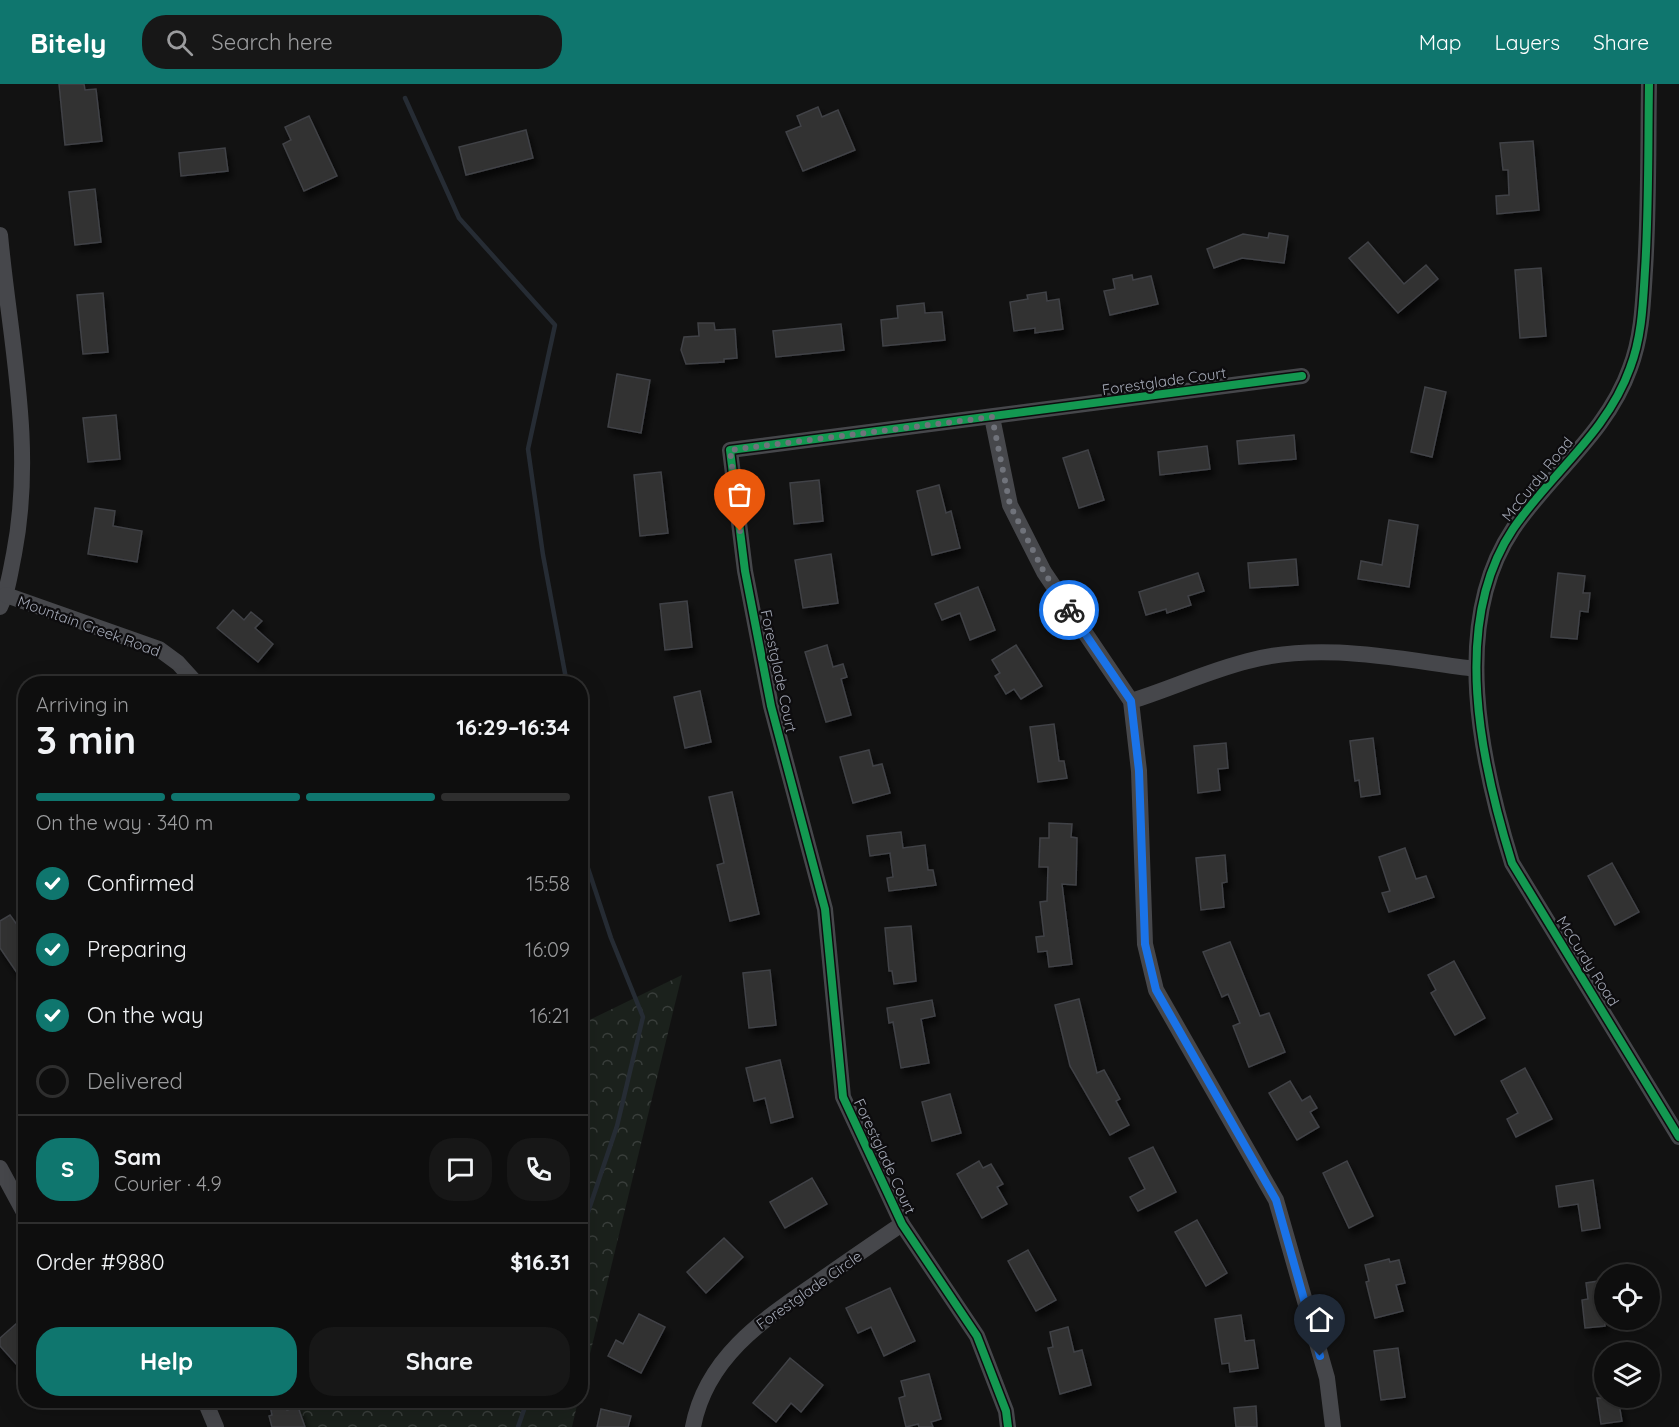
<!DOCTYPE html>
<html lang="en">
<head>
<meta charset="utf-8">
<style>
	:root { --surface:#0e0e0e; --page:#171717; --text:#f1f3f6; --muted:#9b9c9e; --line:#2e2e2e; --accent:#0f766e }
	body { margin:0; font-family:Quicksand,sans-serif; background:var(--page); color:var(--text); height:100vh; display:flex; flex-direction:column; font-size:22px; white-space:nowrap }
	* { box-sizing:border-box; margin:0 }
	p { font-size:20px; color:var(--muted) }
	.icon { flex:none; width:33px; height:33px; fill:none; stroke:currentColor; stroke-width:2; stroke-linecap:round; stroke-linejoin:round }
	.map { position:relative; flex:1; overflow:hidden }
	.side { position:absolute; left:18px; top:592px; width:570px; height:732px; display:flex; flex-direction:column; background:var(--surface); border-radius:24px; box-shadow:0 6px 24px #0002,0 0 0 2px var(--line) }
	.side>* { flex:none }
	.tools { position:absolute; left:1594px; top:1180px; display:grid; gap:12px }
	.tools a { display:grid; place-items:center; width:66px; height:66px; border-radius:50%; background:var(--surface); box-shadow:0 6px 24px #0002,0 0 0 2px var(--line); font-size:30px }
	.pin { position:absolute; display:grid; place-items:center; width:51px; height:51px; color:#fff; margin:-62px -26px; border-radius:50% 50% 50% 0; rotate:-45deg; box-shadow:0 0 6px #0007 }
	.pin .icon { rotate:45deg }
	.courier { position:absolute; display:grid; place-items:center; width:60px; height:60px; margin:-30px; border:4px solid #1a73e8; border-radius:50%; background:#fff; color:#222; box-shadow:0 2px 8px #0007 }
	.head em { font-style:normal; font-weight:700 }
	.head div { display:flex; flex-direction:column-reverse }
	.head { display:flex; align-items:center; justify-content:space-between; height:102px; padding:0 18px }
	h1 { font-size:39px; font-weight:700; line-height:45px }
	.bar { display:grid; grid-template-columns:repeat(4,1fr); gap:9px 6px; align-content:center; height:72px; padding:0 18px }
	.bar i { height:8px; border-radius:4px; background:var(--line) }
	.bar .selected { background:var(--accent) }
	.bar p { grid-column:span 4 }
	.line { display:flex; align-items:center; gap:15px; padding:0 18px; border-top:2px solid var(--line) }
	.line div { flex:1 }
	.round { display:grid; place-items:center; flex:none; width:63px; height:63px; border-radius:24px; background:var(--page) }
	ol { padding:0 18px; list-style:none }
	li { display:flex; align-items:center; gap:18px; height:66px }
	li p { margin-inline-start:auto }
	li .icon { padding:6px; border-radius:50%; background:var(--accent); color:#fff; stroke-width:4 }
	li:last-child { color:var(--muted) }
	li i { width:33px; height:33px; border:3px solid var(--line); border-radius:50% }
	.button { display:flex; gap:12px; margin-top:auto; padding:12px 18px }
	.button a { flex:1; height:69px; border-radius:24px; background:var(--accent); color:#fff; font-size:24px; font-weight:700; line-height:69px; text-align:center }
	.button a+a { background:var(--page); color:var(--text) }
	header { display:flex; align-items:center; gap:36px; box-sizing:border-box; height:84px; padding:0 30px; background:var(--accent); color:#fff }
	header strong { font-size:28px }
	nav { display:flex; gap:33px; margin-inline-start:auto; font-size:21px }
	.search { width:420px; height:54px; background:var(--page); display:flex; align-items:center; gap:15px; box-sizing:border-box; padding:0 21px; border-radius:24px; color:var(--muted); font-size:22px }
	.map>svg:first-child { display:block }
	.forest { fill:url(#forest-crowns) }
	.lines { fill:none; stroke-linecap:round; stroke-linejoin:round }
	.stream { stroke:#262c34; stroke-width:4.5 }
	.building { fill:#303032; stroke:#414246; stroke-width:1.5; filter:url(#shadow) }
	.minor { stroke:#46474b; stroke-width:16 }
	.cycleway-casing { stroke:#0d0c0e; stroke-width:11 }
	.cycleway { stroke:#139951; stroke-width:8 }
	.done { stroke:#70737b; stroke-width:6; stroke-dasharray:0 10.8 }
	.route { stroke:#1a73e8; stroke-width:8 }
	.labels { text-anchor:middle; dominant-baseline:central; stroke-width:4.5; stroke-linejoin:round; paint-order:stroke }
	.street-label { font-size:15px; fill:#a2a7b4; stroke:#0d0c0e }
</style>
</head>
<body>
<header>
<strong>Bitely</strong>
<div class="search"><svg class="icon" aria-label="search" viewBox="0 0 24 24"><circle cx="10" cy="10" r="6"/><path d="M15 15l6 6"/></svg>Search here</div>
<nav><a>Map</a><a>Layers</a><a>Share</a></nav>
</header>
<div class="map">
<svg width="1679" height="1343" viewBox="0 0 1679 1343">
	<defs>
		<pattern id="forest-crowns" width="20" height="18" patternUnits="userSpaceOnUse" patternTransform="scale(1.5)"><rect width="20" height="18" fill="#1b211c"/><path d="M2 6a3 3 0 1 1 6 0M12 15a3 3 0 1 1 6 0" fill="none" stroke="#393e3b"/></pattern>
		<filter id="shadow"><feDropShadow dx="3.5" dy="6" stdDeviation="3" flood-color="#0009"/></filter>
	</defs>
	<rect width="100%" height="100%" fill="#121212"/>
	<!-- forest -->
	<g class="forest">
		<path d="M 682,891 L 581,1307 L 581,940 Z"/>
		<path d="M 293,1317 L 578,1317 L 572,1343 L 296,1343 Z"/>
	</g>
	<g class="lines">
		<!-- stream -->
		<g class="stream">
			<path d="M 405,14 L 459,134 L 555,241 L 528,365 L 543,471 L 567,600"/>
			<path d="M 580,760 L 611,854 L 643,933 L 617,1042 L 580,1152"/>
			<path d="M 518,1343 L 527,1317"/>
		</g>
	</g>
	<!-- building -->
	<g class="building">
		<path d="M 59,0 L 84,0 L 85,6 L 96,5 L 102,57 L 65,61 Z"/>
		<path d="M 818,23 L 822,33 L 838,26 L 855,66 L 803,87 L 786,48 L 801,42 L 797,32 Z"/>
		<path d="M 309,32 L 337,92 L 304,107 L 283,60 L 291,56 L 285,43 Z"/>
		<path d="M 526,46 L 533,74 L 466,91 L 459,63 Z"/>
		<path d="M 1533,57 L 1539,126 L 1497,130 L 1496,112 L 1509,111 L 1508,86 L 1503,86 L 1500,59 Z"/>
		<path d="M 225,64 L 228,87 L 181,92 L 179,69 Z"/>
		<path d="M 95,105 L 101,158 L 75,161 L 69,108 Z"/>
		<path d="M 1269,149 L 1288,152 L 1284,179 L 1242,174 L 1214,184 L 1207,165 L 1243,150 L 1268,154 Z"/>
		<path d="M 1368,158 L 1404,200 L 1426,181 L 1438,195 L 1398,229 L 1349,174 Z"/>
		<path d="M 1541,184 L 1546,252 L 1520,254 L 1515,186 Z"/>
		<path d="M 1132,191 L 1133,196 L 1151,192 L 1158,220 L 1110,231 L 1104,207 L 1115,205 L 1113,195 Z"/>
		<path d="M 1046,208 L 1047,217 L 1059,215 L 1063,245 L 1035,249 L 1035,244 L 1014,247 L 1010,218 L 1028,215 L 1027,211 Z"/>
		<path d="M 103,209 L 108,268 L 83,270 L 77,211 Z"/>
		<path d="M 924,219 L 925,229 L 942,228 L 945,256 L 883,262 L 881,236 L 898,234 L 897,222 Z"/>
		<path d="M 698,239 L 714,239 L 715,246 L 735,245 L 737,274 L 724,275 L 724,278 L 686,280 L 681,266 L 684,253 L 699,252 Z"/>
		<path d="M 841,240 L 844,266 L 776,273 L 773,247 Z"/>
		<path d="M 617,290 L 650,296 L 641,349 L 608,343 Z"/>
		<path d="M 1425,303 L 1446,308 L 1432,373 L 1411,368 Z"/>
		<path d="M 116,331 L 120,375 L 88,378 L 83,334 Z"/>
		<path d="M 1294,351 L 1296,375 L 1239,380 L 1237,357 Z"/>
		<path d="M 1207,362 L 1210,385 L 1160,391 L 1158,368 Z"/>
		<path d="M 1088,366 L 1104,416 L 1079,424 L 1063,374 Z"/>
		<path d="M 661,388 L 668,449 L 640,452 L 634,391 Z"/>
		<path d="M 819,396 L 823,437 L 794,440 L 790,399 Z"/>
		<path d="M 939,401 L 946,429 L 951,427 L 960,464 L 932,471 L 917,407 Z"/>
		<path d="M 95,424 L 115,427 L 113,442 L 142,447 L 137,478 L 88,470 Z"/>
		<path d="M 1389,436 L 1418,441 L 1409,503 L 1358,495 L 1361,477 L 1382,481 Z"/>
		<path d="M 831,470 L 838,519 L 803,524 L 795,476 Z"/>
		<path d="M 1296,475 L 1298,501 L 1250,504 L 1248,479 Z"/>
		<path d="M 1198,489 L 1204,507 L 1188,512 L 1191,521 L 1167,529 L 1166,525 L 1146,531 L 1139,508 Z"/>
		<path d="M 1558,489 L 1585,492 L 1583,509 L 1590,509 L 1588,528 L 1580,527 L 1577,555 L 1551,553 Z"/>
		<path d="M 978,503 L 995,546 L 970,556 L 960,529 L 942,536 L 935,520 Z"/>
		<path d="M 687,517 L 692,563 L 665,566 L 660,520 Z"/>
		<path d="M 233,526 L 244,536 L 251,528 L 262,537 L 255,544 L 273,560 L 258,578 L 217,544 Z"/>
		<path d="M 827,561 L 833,583 L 843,580 L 847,593 L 841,595 L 851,631 L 826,638 L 805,568 Z"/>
		<path d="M 1016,561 L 1042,602 L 1021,615 L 1014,605 L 1006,610 L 995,592 L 1000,589 L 992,576 Z"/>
		<path d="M 700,607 L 711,658 L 685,664 L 674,613 Z"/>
		<path d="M 1054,640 L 1059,677 L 1064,677 L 1067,694 L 1038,698 L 1030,643 Z"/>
		<path d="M 1373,654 L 1380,710 L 1361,713 L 1359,696 L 1355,697 L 1350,657 Z"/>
		<path d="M 1226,659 L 1228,684 L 1218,685 L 1220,706 L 1198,709 L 1194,662 Z"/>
		<path d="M 869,666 L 873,682 L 882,680 L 890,709 L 853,719 L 840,673 Z"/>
		<path d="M 732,708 L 759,830 L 730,837 L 717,781 L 724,779 L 709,713 Z"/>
		<path d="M 1049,739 L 1072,740 L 1071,753 L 1077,754 L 1076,801 L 1062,800 L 1072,880 L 1049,883 L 1047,867 L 1038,868 L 1036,853 L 1044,852 L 1040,818 L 1047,817 L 1048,783 L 1039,783 L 1040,754 L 1049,754 Z"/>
		<path d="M 901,748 L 903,764 L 925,761 L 928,786 L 933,786 L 936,801 L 889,807 L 887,794 L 893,793 L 890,769 L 870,772 L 867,752 Z"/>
		<path d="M 1405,764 L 1416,795 L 1426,792 L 1434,813 L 1389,828 L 1382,809 L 1390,807 L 1379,773 Z"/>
		<path d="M 1225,771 L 1227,798 L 1222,799 L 1224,823 L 1201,826 L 1196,774 Z"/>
		<path d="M 1612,779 L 1639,828 L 1615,841 L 1588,792 Z"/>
		<path d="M 10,831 L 26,853 L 26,902 L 0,864 L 0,837 Z"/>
		<path d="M 911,842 L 916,897 L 894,900 L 892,887 L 889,887 L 885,844 Z"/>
		<path d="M 1230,858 L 1260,932 L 1269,929 L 1285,968 L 1249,983 L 1233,942 L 1240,939 L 1228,910 L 1222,913 L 1203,868 Z"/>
		<path d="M 1454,877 L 1485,934 L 1455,951 L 1431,909 L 1436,906 L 1428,891 Z"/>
		<path d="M 770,886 L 776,941 L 749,944 L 743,889 Z"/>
		<path d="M 1079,915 L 1097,989 L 1104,986 L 1120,1015 L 1116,1017 L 1129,1041 L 1110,1051 L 1070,982 L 1055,921 Z"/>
		<path d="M 932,916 L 935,932 L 921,935 L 929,979 L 901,984 L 893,938 L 889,939 L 887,924 Z"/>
		<path d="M 780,976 L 793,1033 L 771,1039 L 765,1014 L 754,1017 L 746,984 Z"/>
		<path d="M 1525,984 L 1552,1035 L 1516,1053 L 1507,1035 L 1518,1029 L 1501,997 Z"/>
		<path d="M 1290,997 L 1302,1017 L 1310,1012 L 1317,1024 L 1310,1028 L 1319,1043 L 1297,1056 L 1269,1009 Z"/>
		<path d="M 950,1010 L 961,1049 L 932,1057 L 922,1018 Z"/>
		<path d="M 1153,1063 L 1176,1108 L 1138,1127 L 1130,1113 L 1145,1105 L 1129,1074 Z"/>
		<path d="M 979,1077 L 983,1084 L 991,1080 L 1003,1100 L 997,1103 L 1007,1120 L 982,1134 L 957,1090 Z"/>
		<path d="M 1347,1077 L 1373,1132 L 1349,1144 L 1323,1089 Z"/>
		<path d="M 812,1094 L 827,1120 L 785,1144 L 770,1118 Z"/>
		<path d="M 1593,1096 L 1600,1144 L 1582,1147 L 1578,1120 L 1559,1123 L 1556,1102 Z"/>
		<path d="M 1197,1136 L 1227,1189 L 1206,1202 L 1175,1148 Z"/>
		<path d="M 724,1154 L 743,1173 L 706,1209 L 687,1188 Z"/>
		<path d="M 1028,1166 L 1056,1216 L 1036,1227 L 1008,1177 Z"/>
		<path d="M 1389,1175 L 1390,1178 L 1399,1176 L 1405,1199 L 1396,1201 L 1403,1227 L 1375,1234 L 1366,1198 L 1369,1197 L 1365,1181 Z"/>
		<path d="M 1605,1196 L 1605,1242 L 1585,1244 L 1582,1216 L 1588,1215 L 1586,1199 Z"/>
		<path d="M 890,1204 L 915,1257 L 884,1272 L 871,1243 L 858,1249 L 846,1224 Z"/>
		<path d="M 639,1230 L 665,1243 L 641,1289 L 608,1272 L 616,1256 L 623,1260 Z"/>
		<path d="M 1241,1231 L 1245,1257 L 1254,1256 L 1258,1284 L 1230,1288 L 1229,1279 L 1222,1280 L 1215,1235 Z"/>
		<path d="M 17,1239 L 26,1248 L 26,1291 L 0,1262 L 0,1254 Z"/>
		<path d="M 1068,1243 L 1074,1268 L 1082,1266 L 1091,1301 L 1060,1310 L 1048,1264 L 1053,1263 L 1050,1248 Z"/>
		<path d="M 1398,1264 L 1405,1313 L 1381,1316 L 1374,1267 Z"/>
		<path d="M 790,1274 L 823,1301 L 801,1328 L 791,1319 L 776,1338 L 753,1319 Z"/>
		<path d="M 929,1290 L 941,1335 L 931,1338 L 933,1343 L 919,1343 L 918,1340 L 906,1343 L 899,1314 L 905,1312 L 901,1297 Z"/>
		<path d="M 1597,1314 L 1618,1314 L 1622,1337 L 1601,1340 Z"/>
		<path d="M 269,1317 L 285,1317 L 287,1326 L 298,1323 L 305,1343 L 272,1343 L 269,1332 L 272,1331 Z"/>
		<path d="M 1256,1322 L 1257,1343 L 1236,1343 L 1234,1324 Z"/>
		<path d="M 601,1325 L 631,1332 L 628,1343 L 597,1343 Z"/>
	</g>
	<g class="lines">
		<!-- minor -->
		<g class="minor">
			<path d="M 1649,0 C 1648,62 1649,124 1645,186 C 1643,219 1642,253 1630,284 C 1607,349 1550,390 1513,445 C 1450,539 1481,679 1512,779 L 1679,1053"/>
			<path d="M 0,151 C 10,259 35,361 14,470 C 10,489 8,507 0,523"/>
			<path d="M 992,333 L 1010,421 L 1044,488 L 1131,617 L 1139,687 L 1145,860 L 1156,906 L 1276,1116 L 1327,1294 L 1333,1343"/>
			<path d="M 6,511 L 159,565 L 178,579 L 197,600"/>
			<path d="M 1131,617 C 1170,605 1208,587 1248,577 C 1322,557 1401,576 1476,585"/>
			<path d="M 0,1084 L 26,1132"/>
			<path d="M 205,1317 L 216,1343"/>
			<path d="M 693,1343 C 706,1273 764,1235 818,1198 C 846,1178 874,1159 902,1140"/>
			<path d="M 1008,1343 L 1006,1327 L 977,1252 L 902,1140 L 843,1013 L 825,825 L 771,622 L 745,487 L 730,366 L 1302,292"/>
		</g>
		<defs>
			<g id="cycleway">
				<path d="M 1649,0 C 1648,62 1649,124 1645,186 C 1643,219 1642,253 1630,284 C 1607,349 1550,390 1513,445 C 1450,539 1481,679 1512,779 L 1679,1053"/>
				<path d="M 1008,1343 L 1006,1327 L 977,1252 L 902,1140 L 843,1013 L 825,825 L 771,622 L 745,487 L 730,366 L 1302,292"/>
			</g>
		</defs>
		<!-- cycleway casing -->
		<use href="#cycleway" class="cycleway-casing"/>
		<!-- cycleway -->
		<use href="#cycleway" class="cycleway"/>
	</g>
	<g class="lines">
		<!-- done -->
		<path class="done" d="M 740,447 L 730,366 L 992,333 L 1010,421 L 1044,488 L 1069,526"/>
		<!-- route -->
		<path class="route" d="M 1069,526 L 1131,617 L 1139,687 L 1145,860 L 1156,906 L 1276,1116 L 1320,1272"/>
	</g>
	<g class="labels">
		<!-- street labels -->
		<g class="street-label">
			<text transform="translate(1164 297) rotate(-8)">Forestglade Court</text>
			<text transform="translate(1537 395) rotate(-51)">McCurdy Road</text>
			<text transform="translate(89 542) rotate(20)">Mountain Creek Road</text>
			<text transform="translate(779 587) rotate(78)">Forestglade Court</text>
			<text transform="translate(1588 877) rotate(58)">McCurdy Road</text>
			<text transform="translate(885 1072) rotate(65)">Forestglade Court</text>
			<text transform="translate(809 1206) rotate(-35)">Forestglade Circle</text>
		</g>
	</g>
</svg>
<div class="tools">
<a><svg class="icon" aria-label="locate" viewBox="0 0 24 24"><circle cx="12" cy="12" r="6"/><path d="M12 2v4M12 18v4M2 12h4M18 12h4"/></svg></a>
<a><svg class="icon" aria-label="layers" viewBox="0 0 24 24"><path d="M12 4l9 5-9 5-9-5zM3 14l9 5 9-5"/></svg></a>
</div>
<div class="pin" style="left:740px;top:447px;background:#ea580c"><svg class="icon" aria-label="bag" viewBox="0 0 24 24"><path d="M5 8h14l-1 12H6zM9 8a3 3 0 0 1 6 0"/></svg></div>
<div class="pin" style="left:1320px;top:1272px;background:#1f2937"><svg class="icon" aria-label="home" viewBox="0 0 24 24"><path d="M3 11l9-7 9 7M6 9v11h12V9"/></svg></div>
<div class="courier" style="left:1069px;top:526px"><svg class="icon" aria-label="bike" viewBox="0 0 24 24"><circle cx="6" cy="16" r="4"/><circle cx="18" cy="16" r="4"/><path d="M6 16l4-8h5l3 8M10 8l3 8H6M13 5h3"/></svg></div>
<section class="side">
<div class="head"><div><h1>3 min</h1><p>Arriving in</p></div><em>16:29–16:34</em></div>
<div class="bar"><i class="selected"></i><i class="selected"></i><i class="selected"></i><i></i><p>On the way · 340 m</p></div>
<ol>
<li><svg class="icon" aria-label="check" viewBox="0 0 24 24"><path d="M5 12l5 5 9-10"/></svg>Confirmed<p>15:58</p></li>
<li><svg class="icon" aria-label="check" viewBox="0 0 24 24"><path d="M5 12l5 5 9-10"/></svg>Preparing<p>16:09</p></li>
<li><svg class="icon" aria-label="check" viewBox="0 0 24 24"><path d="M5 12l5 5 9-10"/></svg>On the way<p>16:21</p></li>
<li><i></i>Delivered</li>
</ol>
<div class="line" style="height:108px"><b class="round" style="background:var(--accent);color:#fff">S</b><div><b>Sam</b><p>Courier · 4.9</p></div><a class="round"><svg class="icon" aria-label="chat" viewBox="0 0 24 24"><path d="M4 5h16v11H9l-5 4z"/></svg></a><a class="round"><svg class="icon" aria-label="phone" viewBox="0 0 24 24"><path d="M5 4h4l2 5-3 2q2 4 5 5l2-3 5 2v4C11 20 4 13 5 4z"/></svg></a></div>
<div class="line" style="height:78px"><div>Order #9880</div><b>$16.31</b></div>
<div class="button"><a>Help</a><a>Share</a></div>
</section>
</div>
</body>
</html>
